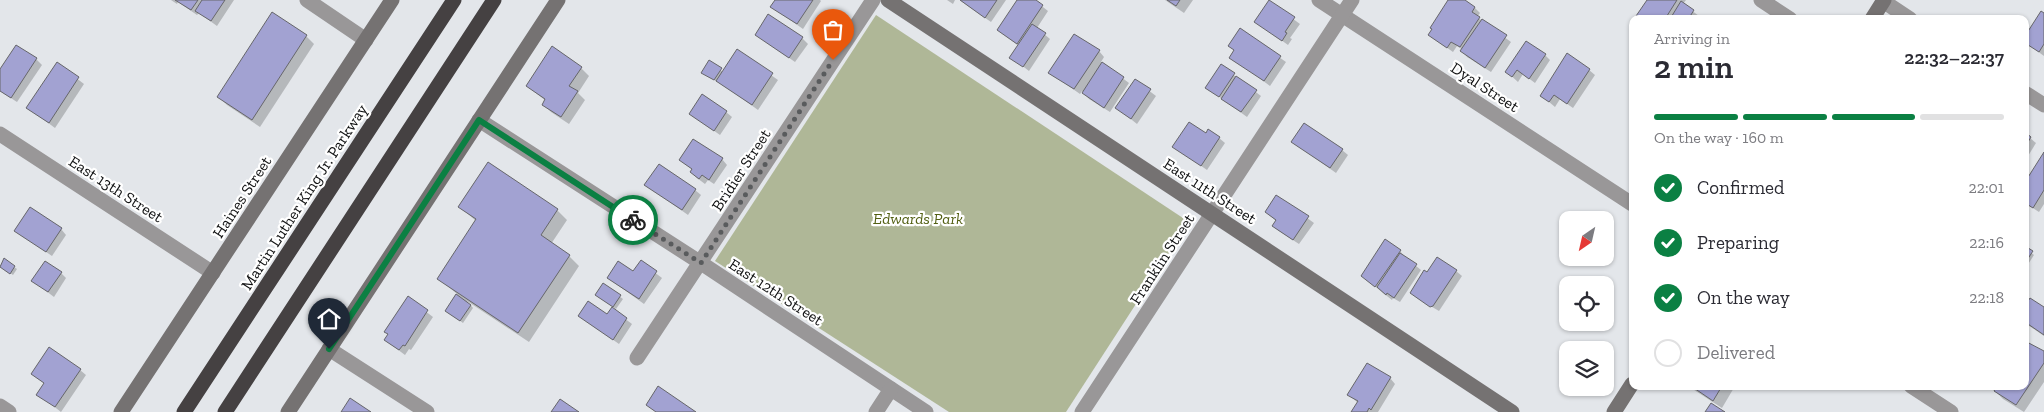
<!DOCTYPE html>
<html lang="en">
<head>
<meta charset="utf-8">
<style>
	:root { --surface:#fff; --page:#f7f7f7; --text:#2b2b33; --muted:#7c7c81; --line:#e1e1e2; --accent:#0b8043 }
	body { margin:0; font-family:"Zilla Slab",serif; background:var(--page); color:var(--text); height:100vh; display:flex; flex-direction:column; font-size:19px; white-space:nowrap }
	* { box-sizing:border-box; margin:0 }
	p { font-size:16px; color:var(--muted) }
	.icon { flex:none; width:28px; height:28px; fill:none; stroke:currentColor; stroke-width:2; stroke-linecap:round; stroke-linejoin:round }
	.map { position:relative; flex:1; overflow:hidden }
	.side { position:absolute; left:1629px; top:15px; width:400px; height:375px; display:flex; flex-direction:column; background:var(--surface); border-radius:10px; box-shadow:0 1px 4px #0004 }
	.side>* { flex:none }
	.needle { width:32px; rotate:214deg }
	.tools { position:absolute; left:1559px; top:211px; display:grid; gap:10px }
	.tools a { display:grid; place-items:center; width:55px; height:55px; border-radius:10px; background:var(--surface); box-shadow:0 1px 4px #0004; font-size:25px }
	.pin { position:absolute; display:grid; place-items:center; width:42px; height:42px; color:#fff; margin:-51px -21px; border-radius:50% 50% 50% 0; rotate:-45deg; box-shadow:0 0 5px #0007 }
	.pin .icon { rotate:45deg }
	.courier { position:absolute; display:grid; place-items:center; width:50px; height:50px; margin:-25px; border:4px solid #0b8043; border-radius:50%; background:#fff; color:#222; box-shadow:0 1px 6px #0007 }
	.head em { font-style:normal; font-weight:600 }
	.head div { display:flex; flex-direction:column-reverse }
	.head { display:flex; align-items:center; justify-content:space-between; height:85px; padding:0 25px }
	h1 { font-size:32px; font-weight:600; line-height:38px }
	.bar { display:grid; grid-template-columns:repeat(4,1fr); gap:8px 5px; align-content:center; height:60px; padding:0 25px }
	.bar i { height:6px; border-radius:4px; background:var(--line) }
	.bar .selected { background:var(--accent) }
	.bar p { grid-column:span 4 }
	ol { padding:0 25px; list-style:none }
	li { display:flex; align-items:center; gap:15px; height:55px }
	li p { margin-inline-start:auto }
	li .icon { padding:5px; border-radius:50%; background:var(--accent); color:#fff; stroke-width:4 }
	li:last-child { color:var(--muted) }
	li i { width:28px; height:28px; border:2px solid var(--line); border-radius:50% }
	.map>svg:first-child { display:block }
	.park { fill:#afb797 }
	.shadow { fill:#0003 }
	.building { fill:#a2a2d2; stroke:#66666a }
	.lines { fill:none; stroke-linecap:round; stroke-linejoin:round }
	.street { stroke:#999798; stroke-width:15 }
	.secondary { stroke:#757272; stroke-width:15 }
	.highway { stroke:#454142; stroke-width:15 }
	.done { stroke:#595b5d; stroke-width:5; stroke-dasharray:0 9 }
	.route { stroke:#0b8043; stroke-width:6 }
	.labels { text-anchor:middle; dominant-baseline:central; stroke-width:4.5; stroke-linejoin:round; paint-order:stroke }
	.street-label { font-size:16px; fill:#0f1011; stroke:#fff }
	.park-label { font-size:16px; font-style:italic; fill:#525f12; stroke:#fff }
</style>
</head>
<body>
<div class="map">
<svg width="2044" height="412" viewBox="0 0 2044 412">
	<rect width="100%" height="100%" fill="#e3e6ea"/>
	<!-- park -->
	<path class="park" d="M 876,15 L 1189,222 L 1066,412 L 949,412 L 715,261 Z"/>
	<!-- shadow -->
	<g class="shadow">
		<path d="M 171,0 L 234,0 L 217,26 L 199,13 L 197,15 L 178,2 L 177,4 Z"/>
		<path d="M 777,0 L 820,0 L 821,1 L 803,29 L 772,7 Z"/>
		<path d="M 947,0 L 955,0 L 953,4 Z"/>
		<path d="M 1006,0 L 991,22 L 961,1 L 962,0 Z"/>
		<path d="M 1019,0 L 1034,0 L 1048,11 L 1037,28 L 1050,39 L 1029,71 L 1011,57 L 1019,46 L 998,30 Z"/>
		<path d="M 1165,0 L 1193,0 L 1184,13 Z"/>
		<path d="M 1450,0 L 1463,0 L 1475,8 L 1480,13 L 1477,17 L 1511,42 L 1491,72 L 1467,57 L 1462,51 L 1463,50 L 1457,46 L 1453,52 L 1429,35 Z"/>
		<path d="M 1648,0 L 1686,0 L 1683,4 L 1699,16 L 1697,19 L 1640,19 Z"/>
		<path d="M 1270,2 L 1300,24 L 1290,38 L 1292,39 L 1288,45 L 1256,22 Z"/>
		<path d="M 2044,14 L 2044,56 L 2025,42 L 2025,38 Z"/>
		<path d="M 1240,30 L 1286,62 L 1270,86 L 1231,57 L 1235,51 L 1230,46 Z"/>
		<path d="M 756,35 L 802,38 L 808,44 L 795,62 Z"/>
		<path d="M 306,36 L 314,44 L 260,127 L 227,105 L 219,97 Z"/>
		<path d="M 737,51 L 778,80 L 758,110 L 718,81 L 717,82 L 706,75 L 710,62 L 723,72 Z"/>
		<path d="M 1099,51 L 1104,57 L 1101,62 L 1129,83 L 1110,112 L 1089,99 L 1082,91 L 1080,94 L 1050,73 Z"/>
		<path d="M 1545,55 L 1550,60 L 1535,83 L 1523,74 L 1518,82 L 1507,72 Z"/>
		<path d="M 36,59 L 42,65 L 17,102 L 0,91 L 0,71 Z"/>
		<path d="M 58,64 L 84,84 L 55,128 L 28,108 Z"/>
		<path d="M 1222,66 L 1261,96 L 1247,117 L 1207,88 Z"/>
		<path d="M 581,68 L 589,76 L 578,93 L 585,100 L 569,124 L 551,112 L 543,104 L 546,101 L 527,86 Z"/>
		<path d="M 1589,70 L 1595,75 L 1573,108 L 1560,99 L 1555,107 L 1542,96 Z"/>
		<path d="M 1135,80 L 1156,96 L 1137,124 L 1117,108 Z"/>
		<path d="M 726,112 L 732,117 L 720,135 L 690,114 Z"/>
		<path d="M 1206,134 L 1219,138 L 1225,143 L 1207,170 L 1174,147 Z"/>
		<path d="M 2025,134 L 2036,143 L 2025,161 Z"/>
		<path d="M 1293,142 L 1342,150 L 1348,155 L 1336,173 Z"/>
		<path d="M 2044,154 L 2044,204 L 2039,212 L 2025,203 L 2025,184 Z"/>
		<path d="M 722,159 L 727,165 L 714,184 L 708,180 L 705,184 L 697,178 L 691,172 L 693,170 L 680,160 Z"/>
		<path d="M 489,164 L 557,210 L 567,220 L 551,244 L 569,256 L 579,266 L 529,342 L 467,301 L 473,308 L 463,323 L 449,313 L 446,310 L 457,294 L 438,278 L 476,221 L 460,207 Z"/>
		<path d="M 646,185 L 695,190 L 701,195 L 688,215 Z"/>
		<path d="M 1277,196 L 1314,223 L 1299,244 L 1279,231 L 1273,226 L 1276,221 L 1266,212 Z"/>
		<path d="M 61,229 L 66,235 L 52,256 L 15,231 Z"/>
		<path d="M 2025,248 L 2034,255 L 2025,269 Z"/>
		<path d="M 1400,251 L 1405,257 L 1421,270 L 1400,302 L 1393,298 L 1392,300 L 1368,281 Z"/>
		<path d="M 4,260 L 17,269 L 13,275 L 0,266 Z"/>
		<path d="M 641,262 L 662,278 L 644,304 L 608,278 L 634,273 Z"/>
		<path d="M 1456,271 L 1462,276 L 1439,311 L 1417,298 L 1411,292 Z"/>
		<path d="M 61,273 L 66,278 L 54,297 L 33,281 Z"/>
		<path d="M 604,285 L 623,299 L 616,309 L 599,297 Z"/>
		<path d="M 408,298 L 433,317 L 411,350 L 409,349 L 405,355 L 385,340 Z"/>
		<path d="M 2025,308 L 2044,308 L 2044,336 L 2025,323 Z"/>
		<path d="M 612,309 L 632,324 L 619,344 L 579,316 L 607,316 Z"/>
		<path d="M 2025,342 L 2044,353 L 2044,382 L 2024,412 L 2003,399 L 1995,391 L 2025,386 Z"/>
		<path d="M 80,370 L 86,375 L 61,412 L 38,394 L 45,384 L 32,374 Z"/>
		<path d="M 1390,378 L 1395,384 L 1378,412 L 1352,412 L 1358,403 L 1349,395 Z"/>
		<path d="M 1688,386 L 1735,386 L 1722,408 Z"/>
	</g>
	<!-- building -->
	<g class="building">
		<path d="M 175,0 L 198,0 L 191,10 Z"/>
		<path d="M 202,0 L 225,0 L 211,21 L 195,11 Z"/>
		<path d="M 775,0 L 813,0 L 797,24 L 770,7 Z"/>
		<path d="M 960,0 L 997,0 L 985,18 Z"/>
		<path d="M 1017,0 L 1036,0 L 1043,5 L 1017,44 L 997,30 Z"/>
		<path d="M 1167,0 L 1180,0 L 1176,6 Z"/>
		<path d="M 1269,0 L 1295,17 L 1285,32 L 1287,33 L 1282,41 L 1254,22 Z"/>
		<path d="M 1448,0 L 1465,0 L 1475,7 L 1472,12 L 1480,17 L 1460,47 L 1451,42 L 1447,48 L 1428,35 L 1432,29 L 1430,28 Z"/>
		<path d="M 1647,0 L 1677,0 L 1665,19 L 1639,19 L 1636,16 Z"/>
		<path d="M 1681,1 L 1694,10 L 1689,18 L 1690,19 L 1670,19 Z"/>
		<path d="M 2041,11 L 2044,13 L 2044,44 L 2039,52 L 2025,43 L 2025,36 Z"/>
		<path d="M 272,12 L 307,35 L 252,120 L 217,97 Z"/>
		<path d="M 768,14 L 803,37 L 789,58 L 755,35 Z"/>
		<path d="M 1482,19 L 1507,35 L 1485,68 L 1460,51 Z"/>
		<path d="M 1032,24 L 1046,33 L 1023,67 L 1009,58 Z"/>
		<path d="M 1240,28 L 1281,56 L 1264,81 L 1229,58 L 1234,50 L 1228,46 Z"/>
		<path d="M 1074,34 L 1100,50 L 1074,89 L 1048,73 Z"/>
		<path d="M 1526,41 L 1546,54 L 1529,79 L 1517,70 L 1512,77 L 1505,72 Z"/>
		<path d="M 16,45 L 37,58 L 11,98 L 0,91 L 0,69 Z"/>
		<path d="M 552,46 L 582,67 L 569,86 L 578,91 L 561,117 L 542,105 L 545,99 L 526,86 Z"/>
		<path d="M 737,49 L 773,73 L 752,105 L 716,81 Z"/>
		<path d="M 1567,53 L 1590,69 L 1567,104 L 1554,95 L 1549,102 L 1540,96 Z"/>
		<path d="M 709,60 L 722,68 L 714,80 L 701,73 Z"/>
		<path d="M 57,62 L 79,77 L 49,123 L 26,108 Z"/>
		<path d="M 1102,62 L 1124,77 L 1104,108 L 1082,93 Z"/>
		<path d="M 1221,64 L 1235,73 L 1219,97 L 1205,88 Z"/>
		<path d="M 1236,76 L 1257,90 L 1241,112 L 1221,99 Z"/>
		<path d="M 1135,79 L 1151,89 L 1131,119 L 1115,108 Z"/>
		<path d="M 702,94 L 727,111 L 714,131 L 689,114 Z"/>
		<path d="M 1189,122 L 1206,133 L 1208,129 L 1220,137 L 1201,166 L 1172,147 Z"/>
		<path d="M 1304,123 L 1343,149 L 1330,168 L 1291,142 Z"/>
		<path d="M 2025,132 L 2031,137 L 2025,147 Z"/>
		<path d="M 693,139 L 723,158 L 709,180 L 702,175 L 699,179 L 690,172 L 692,169 L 679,160 Z"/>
		<path d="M 2044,152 L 2044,190 L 2033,208 L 2025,203 L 2025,182 Z"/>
		<path d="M 488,162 L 558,209 L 541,235 L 570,255 L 518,333 L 437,279 L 476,219 L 458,207 Z"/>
		<path d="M 659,164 L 696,189 L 682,210 L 644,185 Z"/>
		<path d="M 1276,195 L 1309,216 L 1293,240 L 1272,226 L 1276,220 L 1265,212 Z"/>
		<path d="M 30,207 L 62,228 L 46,252 L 14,231 Z"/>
		<path d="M 1385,239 L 1401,250 L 1375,287 L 1361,276 Z"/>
		<path d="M 2025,246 L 2033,251 L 2025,263 Z"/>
		<path d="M 1400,253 L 1417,264 L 1394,298 L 1387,293 L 1386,295 L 1377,287 Z"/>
		<path d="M 1437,257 L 1457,270 L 1433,306 L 1430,307 L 1410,293 L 1424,270 L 1427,272 Z"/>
		<path d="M 4,258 L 15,266 L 10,274 L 0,267 Z"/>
		<path d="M 641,260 L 657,271 L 639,299 L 607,278 L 618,261 L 633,271 Z"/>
		<path d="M 45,261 L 62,272 L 48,292 L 31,281 Z"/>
		<path d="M 603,283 L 621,295 L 613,307 L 595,295 Z"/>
		<path d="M 456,294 L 471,305 L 460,321 L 445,311 Z"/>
		<path d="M 408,296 L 428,310 L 405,346 L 403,345 L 399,350 L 384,340 L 388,334 L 384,332 Z"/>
		<path d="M 2030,298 L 2044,307 L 2044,335 L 2025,322 L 2025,306 Z"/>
		<path d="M 588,301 L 607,314 L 612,307 L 627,318 L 613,340 L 578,316 Z"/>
		<path d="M 2025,341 L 2044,351 L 2044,363 L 2016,405 L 1994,391 L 1997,386 L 2025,386 Z"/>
		<path d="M 49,347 L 81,369 L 55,407 L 36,395 L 44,383 L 31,374 Z"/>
		<path d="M 1367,363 L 1391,377 L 1371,410 L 1369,408 L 1367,412 L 1351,412 L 1358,401 L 1347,395 Z"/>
		<path d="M 658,386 L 696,412 L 656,412 L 646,405 Z"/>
		<path d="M 1691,386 L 1722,386 L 1713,401 Z"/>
		<path d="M 350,398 L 371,412 L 341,412 Z"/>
		<path d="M 560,399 L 579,412 L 551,412 Z"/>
		<path d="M 1711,403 L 1725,412 L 1705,412 Z"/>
	</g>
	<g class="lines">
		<!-- street -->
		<g class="street">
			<path d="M 307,0 L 366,40"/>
			<path d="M 1319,0 L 1632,204"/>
			<path d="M 1761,0 L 1790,19"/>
			<path d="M 1883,1 L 1910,19"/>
			<path d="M 2025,93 L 2044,105"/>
			<path d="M 479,120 L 701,263 L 926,412"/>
			<path d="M 0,134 L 213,273"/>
			<path d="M 329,349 L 427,412"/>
			<path d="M 637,358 L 873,0"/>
			<path d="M 1911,386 L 1951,412"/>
			<path d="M 0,406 L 9,412"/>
			<path d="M 876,412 L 891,389"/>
			<path d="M 1082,412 L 1352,0"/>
		</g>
		<!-- secondary -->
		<g class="secondary">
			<path d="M 888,0 L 1512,412"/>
			<path d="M 1872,19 L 1884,0"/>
			<path d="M 121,412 L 392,0"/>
			<path d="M 288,412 L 558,0"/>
			<path d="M 1614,412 L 1632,384"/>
		</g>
		<!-- highway -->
		<g class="highway">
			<path d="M 184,412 L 454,0"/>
			<path d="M 225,412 L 494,0"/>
		</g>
	</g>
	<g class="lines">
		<!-- done -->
		<path class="done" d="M 633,220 L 701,263 L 833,60"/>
		<!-- route -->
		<path class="route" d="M 329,349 L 479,120 L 633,220"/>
	</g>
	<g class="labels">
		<!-- street labels -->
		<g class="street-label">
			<text transform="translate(1485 87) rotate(33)">Dyal Street</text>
			<text transform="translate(741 170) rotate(-57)">Bridier Street</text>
			<text transform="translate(116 189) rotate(33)">East 13th Street</text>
			<text transform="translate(1210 191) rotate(33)">East 11th Street</text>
			<text transform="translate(242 197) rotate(-57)">Haines Street</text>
			<text transform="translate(304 197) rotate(-57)">Martin Luther King Jr. Parkway</text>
			<text transform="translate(1162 259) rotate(-57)">Franklin Street</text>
			<text transform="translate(776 292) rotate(33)">East 12th Street</text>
		</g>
		<!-- park labels -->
		<g class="park-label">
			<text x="918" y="218">Edwards Park</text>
		</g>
	</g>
</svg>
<div class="tools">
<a><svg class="needle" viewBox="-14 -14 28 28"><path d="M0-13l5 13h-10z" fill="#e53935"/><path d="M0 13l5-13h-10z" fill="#7c7c81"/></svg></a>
<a><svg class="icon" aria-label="locate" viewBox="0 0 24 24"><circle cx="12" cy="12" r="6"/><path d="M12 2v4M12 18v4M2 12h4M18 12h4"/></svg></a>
<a><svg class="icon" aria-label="layers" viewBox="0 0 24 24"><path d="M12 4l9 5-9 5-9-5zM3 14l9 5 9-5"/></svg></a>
</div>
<div class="pin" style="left:833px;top:60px;background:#ea580c"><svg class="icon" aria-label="bag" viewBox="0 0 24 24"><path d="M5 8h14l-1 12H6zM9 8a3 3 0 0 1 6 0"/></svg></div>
<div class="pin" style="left:329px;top:349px;background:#1f2937"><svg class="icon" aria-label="home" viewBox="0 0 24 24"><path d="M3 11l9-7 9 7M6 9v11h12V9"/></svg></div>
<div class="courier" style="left:633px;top:220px"><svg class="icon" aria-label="bike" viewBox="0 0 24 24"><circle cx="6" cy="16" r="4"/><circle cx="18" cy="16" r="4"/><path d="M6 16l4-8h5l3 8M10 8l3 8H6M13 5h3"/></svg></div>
<section class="side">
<div class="head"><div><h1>2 min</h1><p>Arriving in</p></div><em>22:32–22:37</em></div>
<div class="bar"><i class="selected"></i><i class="selected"></i><i class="selected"></i><i></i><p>On the way · 160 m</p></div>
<ol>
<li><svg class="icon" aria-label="check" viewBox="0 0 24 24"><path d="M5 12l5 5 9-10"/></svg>Confirmed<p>22:01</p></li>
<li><svg class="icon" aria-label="check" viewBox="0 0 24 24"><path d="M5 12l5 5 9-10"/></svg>Preparing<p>22:16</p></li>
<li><svg class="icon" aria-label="check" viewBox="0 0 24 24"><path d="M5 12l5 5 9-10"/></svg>On the way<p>22:18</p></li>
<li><i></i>Delivered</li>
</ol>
</section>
</div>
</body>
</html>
